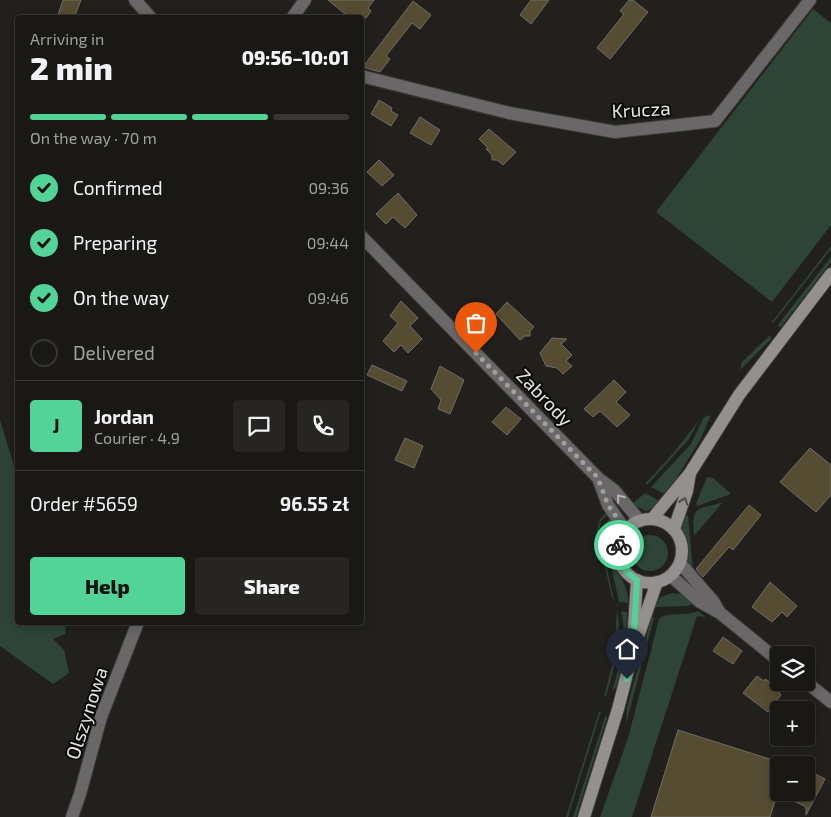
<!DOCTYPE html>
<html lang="en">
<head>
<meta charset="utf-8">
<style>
	:root { --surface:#1a1815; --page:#272522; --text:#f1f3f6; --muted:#9fa0a0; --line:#383734; --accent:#52d397 }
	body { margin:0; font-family:"Exo 2",sans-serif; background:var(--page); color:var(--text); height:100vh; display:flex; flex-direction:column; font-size:19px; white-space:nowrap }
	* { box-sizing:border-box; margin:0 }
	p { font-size:16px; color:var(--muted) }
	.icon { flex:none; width:28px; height:28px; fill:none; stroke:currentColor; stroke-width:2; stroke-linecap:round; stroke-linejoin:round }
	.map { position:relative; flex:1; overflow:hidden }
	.drawer { position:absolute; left:15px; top:15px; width:349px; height:610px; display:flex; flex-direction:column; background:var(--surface); border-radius:5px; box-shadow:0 2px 12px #0003,0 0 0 1px var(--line) }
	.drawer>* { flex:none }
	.fabs { position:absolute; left:770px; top:646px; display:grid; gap:10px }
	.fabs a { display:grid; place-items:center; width:45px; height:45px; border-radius:5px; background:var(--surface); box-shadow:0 2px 12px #0003,0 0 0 1px var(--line); font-size:25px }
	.pin { position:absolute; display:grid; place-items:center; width:42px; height:42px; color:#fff; margin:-51px -21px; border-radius:50% 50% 50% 0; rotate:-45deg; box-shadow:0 0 5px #0007 }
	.pin .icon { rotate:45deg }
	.courier { position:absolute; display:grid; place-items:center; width:50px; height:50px; margin:-25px; border:4px solid #52d397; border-radius:50%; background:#fff; color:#222; box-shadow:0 1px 6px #0007 }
	.overview em { font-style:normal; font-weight:800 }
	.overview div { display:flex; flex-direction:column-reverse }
	.overview { display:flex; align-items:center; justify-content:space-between; height:85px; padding:0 15px }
	h1 { font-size:32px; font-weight:800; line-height:38px }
	.bar { display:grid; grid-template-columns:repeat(4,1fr); gap:8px 5px; align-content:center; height:60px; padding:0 15px }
	.bar i { height:6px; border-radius:4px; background:var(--line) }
	.bar .current { background:var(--accent) }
	.bar p { grid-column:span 4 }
	.line { display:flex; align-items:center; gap:12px; padding:0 15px; border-top:1px solid var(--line) }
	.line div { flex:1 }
	.round { display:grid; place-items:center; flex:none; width:52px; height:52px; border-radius:5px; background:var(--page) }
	ol { padding:0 15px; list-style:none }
	li { display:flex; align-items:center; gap:15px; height:55px }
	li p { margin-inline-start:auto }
	li .icon { padding:5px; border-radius:50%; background:var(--accent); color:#111; stroke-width:4 }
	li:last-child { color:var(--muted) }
	li i { width:28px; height:28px; border:2px solid var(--line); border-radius:50% }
	.primary-button { display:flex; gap:10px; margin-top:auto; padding:10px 15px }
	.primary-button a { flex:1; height:58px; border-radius:5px; background:var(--accent); color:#111; font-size:20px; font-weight:800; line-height:58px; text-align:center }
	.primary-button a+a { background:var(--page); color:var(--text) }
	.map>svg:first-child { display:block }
	.green { fill:#2d4437 }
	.building { fill:#554c32; stroke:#706e69 }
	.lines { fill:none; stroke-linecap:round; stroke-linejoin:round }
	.street-casing { stroke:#3d3c38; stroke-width:14 }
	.secondary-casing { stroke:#3d3c38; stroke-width:14 }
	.street { stroke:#6a6768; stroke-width:12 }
	.secondary { stroke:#949090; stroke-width:12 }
	.oneway { stroke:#b4b3b2 }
	.oneway2 { stroke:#504d4c }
	.done { stroke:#a1a09d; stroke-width:5; stroke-dasharray:0 9 }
	.route { stroke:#52d397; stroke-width:6 }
	.labels { text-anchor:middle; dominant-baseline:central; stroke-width:4; stroke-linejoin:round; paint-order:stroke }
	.street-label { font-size:19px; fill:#e6e5e3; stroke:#0b0a08 }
</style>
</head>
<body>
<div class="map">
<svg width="831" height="817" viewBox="0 0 831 817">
	<rect width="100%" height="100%" fill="#22201c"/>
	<!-- green -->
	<g class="green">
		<path d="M 813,9 L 831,23 L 831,225 L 772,302 L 656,212 Z"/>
		<path d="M 831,246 L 831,249 L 773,323 L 772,322 Z"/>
		<path d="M 831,257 L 831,262 L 781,327 L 777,326 Z"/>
		<path d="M 770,335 L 771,339 L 740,370 L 742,362 Z"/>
		<path d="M 711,415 L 700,440 L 666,495 L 651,487 L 691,444 L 704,417 Z"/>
		<path d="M 0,420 L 17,476 L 18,622 L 66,623 L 65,634 L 53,639 L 64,650 L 69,673 L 53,684 L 0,646 Z"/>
		<path d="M 699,420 L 689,439 L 647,485 L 646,483 L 675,451 Z"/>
		<path d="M 707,477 L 713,478 L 731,494 L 697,506 L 696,504 Z"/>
		<path d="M 645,493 L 661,502 L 656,508 L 646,511 L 632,504 Z"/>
		<path d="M 723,502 L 694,536 C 692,504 695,511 723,502 Z"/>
		<path d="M 607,512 L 608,514 L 601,521 L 599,532 L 614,600 L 612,598 L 597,530 L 600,519 Z"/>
		<path d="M 685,513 L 688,516 L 693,571 L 688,563 L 687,545 L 682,529 Z"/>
		<path d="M 610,518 C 619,537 610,542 613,560 C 617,577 629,583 628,603 L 619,602 L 604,534 L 604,524 Z"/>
		<circle cx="650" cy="553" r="18"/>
		<path d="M 672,593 L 682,594 L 694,603 L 688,606 L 654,607 L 661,597 Z"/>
		<path d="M 617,610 C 623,638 614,669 606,696 L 604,697 L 614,658 Z"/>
		<path d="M 621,611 L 627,612 C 626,636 629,672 612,692 C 619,667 628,637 621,611 Z"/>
		<path d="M 698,611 L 706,617 L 697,616 L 632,817 L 600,817 L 628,738 L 659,619 C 666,611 687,617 698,611 Z"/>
		<path d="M 652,615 L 654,618 L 626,724 L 627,708 Z"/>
		<path d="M 601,711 L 568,817 L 566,817 L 599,712 Z"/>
		<path d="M 606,714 L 607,718 L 576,817 L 573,817 Z"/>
	</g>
	<!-- building -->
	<g class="building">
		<path d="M 63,0 L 81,0 L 74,18 L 57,18 Z"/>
		<path d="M 328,0 L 374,0 L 368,8 L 371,11 L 366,18 L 350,18 Z"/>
		<path d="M 531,0 L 549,0 L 531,24 L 520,15 Z"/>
		<path d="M 629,0 L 633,0 L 648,12 L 610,59 L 597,48 L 624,14 L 620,11 Z"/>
		<path d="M 413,1 L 431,15 L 420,29 L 412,23 L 386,56 L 390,59 L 380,72 L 363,67 Z"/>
		<path d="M 379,100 L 392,108 L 391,111 L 398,115 L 391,126 L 371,114 Z"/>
		<path d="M 420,117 L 440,130 L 431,145 L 410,133 Z"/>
		<path d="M 489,129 L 516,152 L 503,165 L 497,160 L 492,160 L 492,155 L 486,149 L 488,148 L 479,139 Z"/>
		<path d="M 379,160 L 394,175 L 382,186 L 367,172 Z"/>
		<path d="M 398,193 L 417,215 L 405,228 L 393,217 L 386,224 L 376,214 Z"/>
		<path d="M 401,301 L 418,318 L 410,326 L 422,339 L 408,353 L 401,345 L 394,352 L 383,341 L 398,323 L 390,316 Z"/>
		<path d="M 507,302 L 534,327 L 530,331 L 530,336 L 525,336 L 520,340 L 496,314 Z"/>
		<path d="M 552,338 L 567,339 L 561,344 L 572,355 L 566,361 L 572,366 L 563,374 L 557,368 L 546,366 L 540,353 Z"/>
		<path d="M 372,365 L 407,381 L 402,391 L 367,375 Z"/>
		<path d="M 440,366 L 464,380 L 450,414 L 438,409 L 441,400 L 431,389 Z"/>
		<path d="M 614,380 L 626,392 L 616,402 L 630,415 L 617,427 L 600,411 L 593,417 L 584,409 Z"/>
		<path d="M 506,407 L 521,419 L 507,435 L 492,422 Z"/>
		<path d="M 405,438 L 423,446 L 414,468 L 395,460 Z"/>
		<path d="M 810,448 L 831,465 L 831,495 L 816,512 L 780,482 Z"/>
		<path d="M 749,505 L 761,515 L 733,550 L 729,547 L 703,577 L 696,569 Z"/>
		<path d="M 770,582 L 797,606 L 787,617 L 782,612 L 772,622 L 752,607 Z"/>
		<path d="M 723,637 L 742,651 L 733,664 L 713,651 Z"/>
		<path d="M 757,676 L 764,681 L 765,679 L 771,683 L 781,695 L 768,712 L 743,693 Z"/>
		<path d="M 678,730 L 779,762 L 779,788 L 770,817 L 651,817 Z"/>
		<path d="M 806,769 L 825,779 L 806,815 L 806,807 L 794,801 L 798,792 L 806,792 Z"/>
	</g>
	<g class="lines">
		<defs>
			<g id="street">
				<path d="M 135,0 L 151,18"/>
				<path d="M 292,18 L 305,0"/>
				<path d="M 361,76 L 509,113 L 615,132 L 715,121 L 810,0"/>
				<path d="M 361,236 L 598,478 L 614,490 L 640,521"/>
				<path d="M 598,478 L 608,505 L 626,531"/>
				<path d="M 680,563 L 713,601 L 720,613 L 779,661"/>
				<path d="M 671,576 L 700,602 L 718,612"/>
				<path d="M 806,682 L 831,702"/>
				<path d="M 72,817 L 80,794 L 101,717 L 138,622"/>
			</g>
			<g id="secondary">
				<path d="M 652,519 L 690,473 L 739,395 L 831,274"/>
				<circle cx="650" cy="551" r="32"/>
				<path d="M 674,529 L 687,491 L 690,473"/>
				<path d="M 633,641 L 637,580"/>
				<path d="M 584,817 L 618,709 L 633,651 L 657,582"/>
			</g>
		</defs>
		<!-- street casing -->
		<use href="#street" class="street-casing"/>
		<!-- secondary casing -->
		<use href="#secondary" class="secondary-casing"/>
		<!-- street -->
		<use href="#street" class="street"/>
		<!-- secondary -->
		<use href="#secondary" class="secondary"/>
	</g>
	<!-- one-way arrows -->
	<defs><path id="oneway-chevron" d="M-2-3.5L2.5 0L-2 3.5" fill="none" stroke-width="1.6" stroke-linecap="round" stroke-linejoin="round" transform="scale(1.25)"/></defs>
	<use class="oneway" href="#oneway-chevron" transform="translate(620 498) rotate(-129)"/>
	<use class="oneway2" href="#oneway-chevron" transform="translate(684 501) rotate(-71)"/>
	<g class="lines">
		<!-- done -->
		<path class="done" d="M 476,353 L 598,478 L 608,505 L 626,531 L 619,545"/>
		<!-- route -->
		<path class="route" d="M 619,545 C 616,560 625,572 637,580 L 633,650 L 627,679"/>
	</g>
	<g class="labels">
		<!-- street labels -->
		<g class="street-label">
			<text transform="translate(641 109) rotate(-3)">Krucza</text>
			<text transform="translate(545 397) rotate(46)">Zabrody</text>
			<text transform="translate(86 713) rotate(-72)">Olszynowa</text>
		</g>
	</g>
</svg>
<div class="fabs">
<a><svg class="icon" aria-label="layers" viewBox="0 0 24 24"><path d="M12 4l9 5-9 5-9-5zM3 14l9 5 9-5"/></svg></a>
<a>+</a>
<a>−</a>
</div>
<div class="pin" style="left:476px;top:353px;background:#ea580c"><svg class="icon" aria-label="bag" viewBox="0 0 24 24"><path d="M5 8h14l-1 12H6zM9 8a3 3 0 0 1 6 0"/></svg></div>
<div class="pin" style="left:627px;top:679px;background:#1f2937"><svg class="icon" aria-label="home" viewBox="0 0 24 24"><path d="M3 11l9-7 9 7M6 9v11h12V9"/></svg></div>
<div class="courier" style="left:619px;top:545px"><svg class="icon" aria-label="bike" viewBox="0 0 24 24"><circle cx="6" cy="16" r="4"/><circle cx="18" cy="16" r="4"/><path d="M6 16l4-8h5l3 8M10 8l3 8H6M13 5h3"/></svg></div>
<section class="drawer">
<div class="overview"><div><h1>2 min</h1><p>Arriving in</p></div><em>09:56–10:01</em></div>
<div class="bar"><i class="current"></i><i class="current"></i><i class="current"></i><i></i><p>On the way · 70 m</p></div>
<ol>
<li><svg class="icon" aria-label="check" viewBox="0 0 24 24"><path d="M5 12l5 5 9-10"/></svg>Confirmed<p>09:36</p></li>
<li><svg class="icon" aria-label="check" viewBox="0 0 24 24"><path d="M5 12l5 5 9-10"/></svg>Preparing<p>09:44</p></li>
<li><svg class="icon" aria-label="check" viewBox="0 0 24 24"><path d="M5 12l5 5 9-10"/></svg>On the way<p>09:46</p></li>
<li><i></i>Delivered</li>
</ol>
<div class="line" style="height:90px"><b class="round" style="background:var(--accent);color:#111">J</b><div><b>Jordan</b><p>Courier · 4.9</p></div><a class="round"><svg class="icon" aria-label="chat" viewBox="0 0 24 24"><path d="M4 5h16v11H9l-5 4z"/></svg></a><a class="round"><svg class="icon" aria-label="phone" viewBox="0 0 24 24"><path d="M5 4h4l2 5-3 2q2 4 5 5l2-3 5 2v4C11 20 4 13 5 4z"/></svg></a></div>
<div class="line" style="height:65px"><div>Order #5659</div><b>96.55 zł</b></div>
<div class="primary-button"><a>Help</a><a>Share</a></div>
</section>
</div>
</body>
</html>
